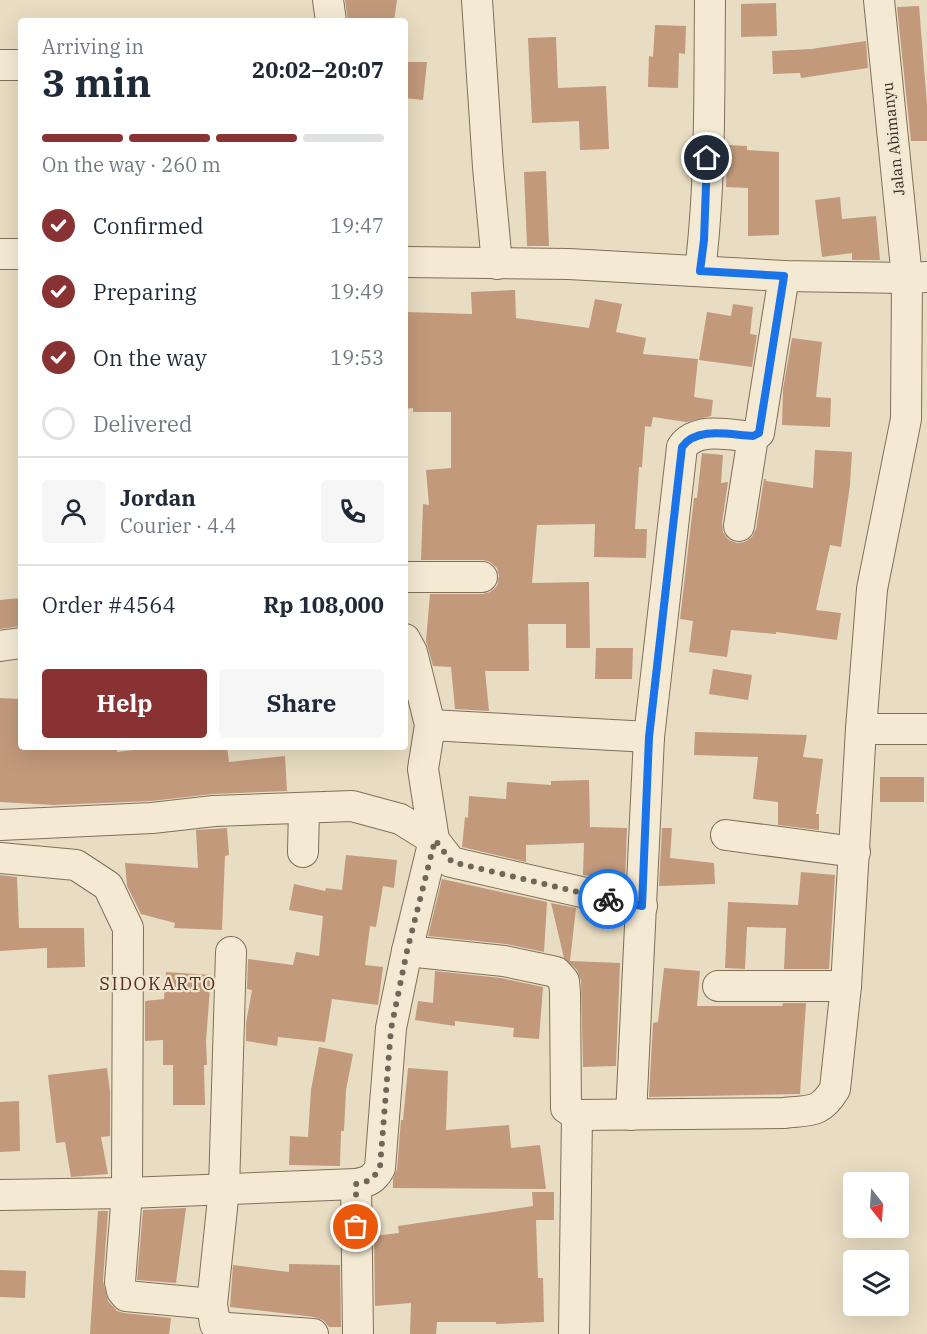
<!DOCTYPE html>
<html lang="en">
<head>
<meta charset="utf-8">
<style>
	:root { --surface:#fff; --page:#f6f6f7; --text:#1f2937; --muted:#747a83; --line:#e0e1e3; --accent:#883233 }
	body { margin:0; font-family:"IBM Plex Serif",serif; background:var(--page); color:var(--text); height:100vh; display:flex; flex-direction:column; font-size:22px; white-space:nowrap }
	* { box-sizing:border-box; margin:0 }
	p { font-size:20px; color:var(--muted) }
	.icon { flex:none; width:33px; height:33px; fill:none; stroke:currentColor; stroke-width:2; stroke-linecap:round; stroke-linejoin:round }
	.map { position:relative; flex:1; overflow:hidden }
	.details { position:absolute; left:18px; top:18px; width:390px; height:732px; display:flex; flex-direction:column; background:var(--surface); border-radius:6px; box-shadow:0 6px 24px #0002 }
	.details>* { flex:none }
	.needle { width:39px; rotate:163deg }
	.tools { position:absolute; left:843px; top:1172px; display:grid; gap:12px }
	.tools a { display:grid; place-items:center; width:66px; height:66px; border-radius:6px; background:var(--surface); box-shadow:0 6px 24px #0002; font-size:30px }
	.pin { position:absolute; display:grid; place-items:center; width:51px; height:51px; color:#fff; margin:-26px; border:3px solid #fff; border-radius:50%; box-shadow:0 2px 6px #0007 }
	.courier { position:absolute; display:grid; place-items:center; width:60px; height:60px; margin:-30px; border:4px solid #1a73e8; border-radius:50%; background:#fff; color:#222; box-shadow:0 2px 8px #0007 }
	.head em { font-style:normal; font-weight:800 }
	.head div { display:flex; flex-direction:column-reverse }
	.head { display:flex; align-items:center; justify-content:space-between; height:102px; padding:0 24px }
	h1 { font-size:39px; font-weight:800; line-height:45px }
	.bar { display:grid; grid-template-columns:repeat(4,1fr); gap:9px 6px; align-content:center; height:72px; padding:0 24px }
	.bar i { height:8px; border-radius:4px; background:var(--line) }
	.bar .selected { background:var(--accent) }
	.bar p { grid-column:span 4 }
	.line { display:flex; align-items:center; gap:15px; padding:0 24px; border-top:2px solid var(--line) }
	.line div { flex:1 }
	.round { display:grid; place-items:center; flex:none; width:63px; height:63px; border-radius:6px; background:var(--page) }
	ol { padding:0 24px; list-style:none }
	li { display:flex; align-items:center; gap:18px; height:66px }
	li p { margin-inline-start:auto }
	li .icon { padding:6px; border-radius:50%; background:var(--accent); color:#fff; stroke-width:4 }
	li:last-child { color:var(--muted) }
	li i { width:33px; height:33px; border:3px solid var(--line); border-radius:50% }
	.cta { display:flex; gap:12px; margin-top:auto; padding:12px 24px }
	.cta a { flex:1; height:69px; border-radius:6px; background:var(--accent); color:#fff; font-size:24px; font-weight:800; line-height:69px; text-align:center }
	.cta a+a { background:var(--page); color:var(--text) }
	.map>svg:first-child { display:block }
	.building { fill:#c2997b }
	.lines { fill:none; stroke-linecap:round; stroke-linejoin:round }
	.minor-casing { stroke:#806e5b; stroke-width:32 }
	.minor { stroke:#f4ead4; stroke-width:30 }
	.done { stroke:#716757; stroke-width:6; stroke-dasharray:0 10.8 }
	.route { stroke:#1a73e8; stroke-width:8 }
	.labels { text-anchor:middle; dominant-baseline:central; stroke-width:4.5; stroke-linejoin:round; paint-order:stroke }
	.street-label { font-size:15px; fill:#31271e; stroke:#f1e7d0 }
	.quarter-label { font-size:18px; letter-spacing:1.5px; fill:#592d22; stroke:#f1e7d0 }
</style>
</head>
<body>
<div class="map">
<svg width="927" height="1334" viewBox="0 0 927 1334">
	<rect width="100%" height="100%" fill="#e8ddc2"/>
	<!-- building -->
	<g class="building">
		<path d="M 345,0 L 397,0 L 394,21 L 348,21 Z"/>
		<path d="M 776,3 L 777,36 L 741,37 L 741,4 Z"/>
		<path d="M 919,6 L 927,104 L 927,141 L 911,141 L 897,7 Z"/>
		<path d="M 655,25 L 686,26 L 685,54 L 679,53 L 678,88 L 648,87 L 649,56 L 653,57 Z"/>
		<path d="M 556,37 L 558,88 L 606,86 L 609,149 L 580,150 L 579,121 L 532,123 L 528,38 Z"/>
		<path d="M 866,41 L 868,68 L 801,78 L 800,73 L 773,74 L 772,51 L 811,49 Z"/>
		<path d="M 405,62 L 427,62 L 423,100 L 405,98 Z"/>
		<path d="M 728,145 L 747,146 L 747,150 L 779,152 L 779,235 L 748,236 L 748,188 L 726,187 Z"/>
		<path d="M 546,171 L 549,246 L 527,246 L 524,172 Z"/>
		<path d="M 840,197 L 842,219 L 876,216 L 880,260 L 852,260 L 852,253 L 822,257 L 815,200 Z"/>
		<path d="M 515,290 L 516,318 L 589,328 L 595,299 L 622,304 L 616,332 L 646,338 L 643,354 L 698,359 L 694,397 L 713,400 L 711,416 L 686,422 L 653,417 L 651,427 L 645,426 L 642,467 L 639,467 L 635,529 L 647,529 L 646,558 L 594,557 L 595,524 L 537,525 L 532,583 L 589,582 L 590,648 L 566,648 L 566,624 L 528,624 L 529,671 L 485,671 L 489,711 L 455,709 L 451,667 L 433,666 L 426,641 L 430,594 L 483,594 L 490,592 L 497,586 L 499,576 L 497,568 L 490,562 L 483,560 L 421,560 L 423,504 L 429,505 L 426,470 L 451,468 L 451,412 L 413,412 L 413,408 L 405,409 L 405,312 L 472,314 L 471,292 Z"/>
		<path d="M 733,304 L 753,307 L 750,334 L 757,335 L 752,367 L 699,360 L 707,312 L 731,316 Z"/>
		<path d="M 792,338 L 822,342 L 816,397 L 831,398 L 830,427 L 782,425 L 783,389 Z"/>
		<path d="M 815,450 L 852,452 L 850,485 L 841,547 L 830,545 L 816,610 L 841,613 L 837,640 L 776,632 L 776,634 L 731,630 L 727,657 L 689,652 L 693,621 L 680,619 L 694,498 L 697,498 L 702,453 L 723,455 L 721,483 L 728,482 L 722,523 L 723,532 L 729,540 L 737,543 L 745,542 L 752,537 L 756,529 L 764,479 L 766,479 L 766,481 L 813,488 Z"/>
		<path d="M 21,598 L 21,626 L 0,629 L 0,600 Z"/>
		<path d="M 596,648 L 633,648 L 632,679 L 595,679 Z"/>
		<path d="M 713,669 L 752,675 L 748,700 L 709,694 Z"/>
		<path d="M 0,698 L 21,699 L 21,747 L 117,747 L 117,752 L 159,747 L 227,747 L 229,762 L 285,756 L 287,791 L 213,794 L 151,801 L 53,805 L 0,802 Z"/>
		<path d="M 695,732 L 807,735 L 803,757 L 823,759 L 816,814 L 819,814 L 819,830 L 778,825 L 778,802 L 753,799 L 758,757 L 694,755 Z"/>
		<rect x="880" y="777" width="44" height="25"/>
		<path d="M 589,780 L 590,827 L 627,828 L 625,884 L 583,875 L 584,843 L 526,845 L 526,862 L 462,847 L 465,817 L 468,818 L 469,796 L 506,799 L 507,782 L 551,785 L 551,781 Z"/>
		<path d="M 227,828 L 229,855 L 225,856 L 222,930 L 174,928 L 175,923 L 141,914 L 127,886 L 125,863 L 198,868 L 196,830 Z"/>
		<path d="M 662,828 L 672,828 L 670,858 L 714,863 L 715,884 L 659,886 Z"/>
		<path d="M 346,855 L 397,860 L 394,888 L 383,886 L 376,927 L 370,926 L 365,965 L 383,967 L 378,1005 L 332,999 L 325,1042 L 278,1037 L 277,1046 L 246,1041 L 246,1023 L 252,990 L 247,989 L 248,959 L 293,965 L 296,952 L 319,956 L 323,916 L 289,910 L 294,884 L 325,891 L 326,888 L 342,890 Z"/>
		<path d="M 801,872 L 835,875 L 829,969 L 784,969 L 786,928 L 747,927 L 745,969 L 725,968 L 728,902 L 798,905 Z"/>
		<path d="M 0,875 L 17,877 L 19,928 L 84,928 L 85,967 L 47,968 L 47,948 L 0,951 Z"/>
		<path d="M 442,879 L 547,902 L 544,952 L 506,944 L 428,936 Z"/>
		<path d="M 551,903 L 576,908 L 570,961 L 620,963 L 616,1066 L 583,1067 L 581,980 L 577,970 L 564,958 Z"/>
		<path d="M 664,968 L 700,971 L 697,1006 L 782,1006 L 783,1003 L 806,1003 L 800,1094 L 649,1097 L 653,1023 L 658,1022 Z"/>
		<path d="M 435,971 L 501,978 L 543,987 L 539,1039 L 513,1037 L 514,1028 L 455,1021 L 455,1026 L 415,1020 L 418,1001 L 433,1003 Z"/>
		<path d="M 166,972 L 211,975 L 206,1041 L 207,1065 L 204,1065 L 205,1105 L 173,1105 L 173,1065 L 163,1065 L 163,1040 L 145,1041 L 145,1001 L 164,999 Z"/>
		<path d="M 319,1047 L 353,1054 L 346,1090 L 344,1131 L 341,1131 L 340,1166 L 289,1165 L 290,1136 L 308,1137 L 311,1090 Z"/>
		<path d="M 107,1068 L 110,1092 L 110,1136 L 101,1137 L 108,1174 L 71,1177 L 65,1142 L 56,1143 L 48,1075 Z"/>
		<path d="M 408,1068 L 448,1071 L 446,1130 L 509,1125 L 511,1148 L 540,1145 L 546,1189 L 393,1188 L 393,1179 L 397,1169 L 401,1120 L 403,1120 Z"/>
		<path d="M 19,1101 L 20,1151 L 0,1152 L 0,1102 Z"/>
		<path d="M 532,1192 L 554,1192 L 554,1220 L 536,1220 L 538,1278 L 543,1278 L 544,1322 L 496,1324 L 496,1322 L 437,1322 L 436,1334 L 410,1334 L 411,1303 L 375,1306 L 374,1236 L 399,1233 L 398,1226 L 533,1206 Z"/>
		<path d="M 186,1208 L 176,1283 L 137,1280 L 143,1210 Z"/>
		<path d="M 98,1211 L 108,1211 L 103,1281 L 108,1301 L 117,1311 L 124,1313 L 171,1318 L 169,1334 L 90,1334 Z"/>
		<path d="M 289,1264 L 340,1265 L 341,1327 L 329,1327 L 323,1320 L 314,1317 L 230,1307 L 233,1265 L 289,1272 Z"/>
		<path d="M 0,1270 L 26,1271 L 25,1298 L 0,1297 Z"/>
	</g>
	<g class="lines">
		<defs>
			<g id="minor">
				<path d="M 328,0 L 331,21"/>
				<path d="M 477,0 L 488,167 L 497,264"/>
				<path d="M 0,65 L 21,65"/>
				<path d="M 0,254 L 21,254"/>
				<path d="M 405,262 L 569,264 L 784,276 L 907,278 L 927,277"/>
				<path d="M 700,271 C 711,182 709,90 710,0"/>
				<path d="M 739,526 L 753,437"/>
				<path d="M 405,577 L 482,577"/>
				<path d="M 0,646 L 21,643"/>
				<path d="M 430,725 L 649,737"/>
				<path d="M 861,729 L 927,729"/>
				<path d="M 0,825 L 152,818 L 214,811 L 352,806 L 400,819 L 434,840 L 451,862 L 642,906"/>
				<path d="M 726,835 L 855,852"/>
				<path d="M 303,852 L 304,808"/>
				<path d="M 0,858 L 76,865 L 108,886 L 128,928 L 127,1193 L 120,1282 L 122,1291 L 126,1296 L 212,1304"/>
				<path d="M 407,951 L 504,961 L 556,972 L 564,981 L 565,993 L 566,1108 L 577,1115 L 784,1113 C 810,1110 820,1114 835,1089 L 846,986 L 861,729 L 872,589 L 906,419 L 907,278 L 879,0"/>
				<path d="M 231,952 L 224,1189 L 212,1304 L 215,1324 L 228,1328 L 313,1334"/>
				<path d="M 718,986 L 846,986"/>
				<path d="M 631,1115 L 649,737 L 682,447 C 697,426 730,435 753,437 L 759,433 L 784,276"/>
				<path d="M 356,1184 L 358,1334"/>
				<path d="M 0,1195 L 127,1193 L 356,1184 C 368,1182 374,1179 380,1168 L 391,1028 L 407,951 L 434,840 L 423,769 L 430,725 L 412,652 L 405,639"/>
				<path d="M 574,1334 L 577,1115"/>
			</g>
		</defs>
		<!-- minor casing -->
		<use href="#minor" class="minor-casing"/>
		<!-- minor -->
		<use href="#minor" class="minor"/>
	</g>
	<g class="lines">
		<!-- done -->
		<path class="done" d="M 356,1227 L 356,1184 C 368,1182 374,1179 380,1167 L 391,1029 L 407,951 L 435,840 L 452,862 L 608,899"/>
		<!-- route -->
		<path class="route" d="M 608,899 L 642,906 L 649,737 L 682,447 C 697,426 730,435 753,436 L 759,433 L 784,276 L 700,271 L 704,240 L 707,158"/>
	</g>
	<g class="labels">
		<!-- street labels -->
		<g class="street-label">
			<text transform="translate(893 139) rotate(-96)">Jalan Abimanyu</text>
		</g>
		<!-- quarter labels -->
		<g class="quarter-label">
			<text x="158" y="983">SIDOKARTO</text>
		</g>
	</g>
</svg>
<div class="tools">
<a><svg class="needle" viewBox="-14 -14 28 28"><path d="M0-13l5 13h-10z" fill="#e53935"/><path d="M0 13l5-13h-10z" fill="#747a83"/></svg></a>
<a><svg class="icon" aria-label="layers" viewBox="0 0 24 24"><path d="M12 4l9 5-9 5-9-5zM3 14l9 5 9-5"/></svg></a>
</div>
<div class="pin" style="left:356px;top:1227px;background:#ea580c"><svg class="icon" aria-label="bag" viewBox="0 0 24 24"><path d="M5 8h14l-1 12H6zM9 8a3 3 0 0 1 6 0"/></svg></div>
<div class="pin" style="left:707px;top:158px;background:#1f2937"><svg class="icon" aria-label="home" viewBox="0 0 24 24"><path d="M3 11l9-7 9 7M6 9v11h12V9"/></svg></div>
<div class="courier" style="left:608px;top:899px"><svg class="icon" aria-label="bike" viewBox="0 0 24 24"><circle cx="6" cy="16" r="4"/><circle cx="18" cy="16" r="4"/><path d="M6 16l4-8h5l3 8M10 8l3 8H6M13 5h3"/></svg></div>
<section class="details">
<div class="head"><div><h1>3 min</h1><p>Arriving in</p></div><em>20:02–20:07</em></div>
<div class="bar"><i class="selected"></i><i class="selected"></i><i class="selected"></i><i></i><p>On the way · 260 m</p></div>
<ol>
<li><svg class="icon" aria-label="check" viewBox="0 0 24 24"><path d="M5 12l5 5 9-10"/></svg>Confirmed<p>19:47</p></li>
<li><svg class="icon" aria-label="check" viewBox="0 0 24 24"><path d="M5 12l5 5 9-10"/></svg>Preparing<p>19:49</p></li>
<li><svg class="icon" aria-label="check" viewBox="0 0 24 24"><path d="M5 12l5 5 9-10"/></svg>On the way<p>19:53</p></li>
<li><i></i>Delivered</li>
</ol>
<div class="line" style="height:108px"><a class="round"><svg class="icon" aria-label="person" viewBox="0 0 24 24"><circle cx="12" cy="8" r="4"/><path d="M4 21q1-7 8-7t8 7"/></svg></a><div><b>Jordan</b><p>Courier · 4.4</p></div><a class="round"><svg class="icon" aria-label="phone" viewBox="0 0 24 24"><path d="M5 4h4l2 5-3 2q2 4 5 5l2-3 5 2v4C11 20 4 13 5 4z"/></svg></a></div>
<div class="line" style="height:78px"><div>Order #4564</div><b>Rp 108,000</b></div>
<div class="cta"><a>Help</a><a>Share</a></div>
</section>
</div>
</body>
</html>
